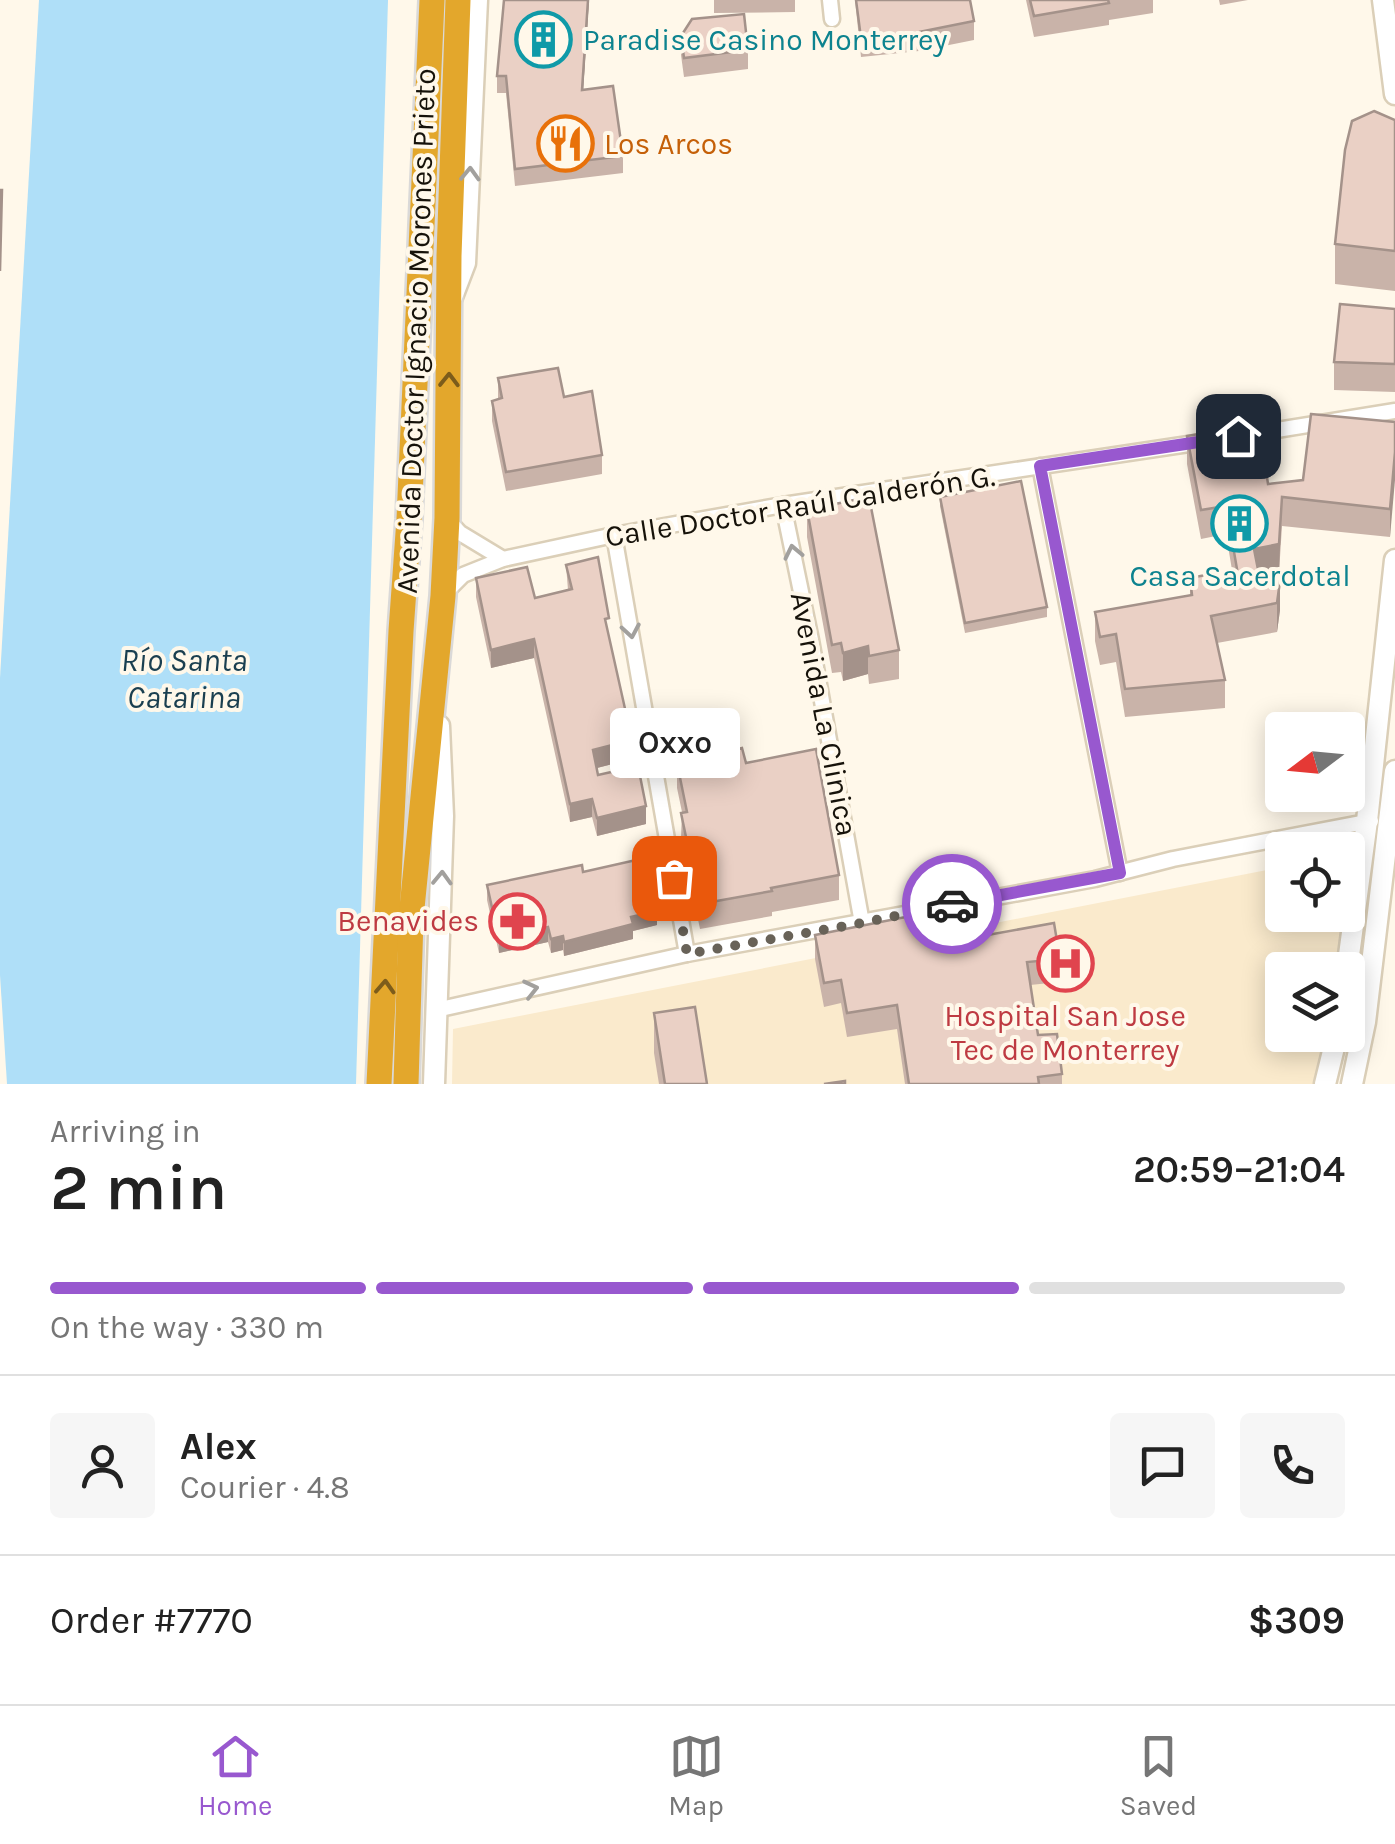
<!DOCTYPE html>
<html lang="en">
<head>
<meta charset="utf-8">
<style>
	:root { --surface:#fff; --page:#f6f6f6; --text:#222; --muted:#767676; --line:#e0e0e0; --accent:#9858cf }
	body { margin:0; font-family:Karla,sans-serif; background:var(--page); color:var(--text); height:100vh; display:flex; flex-direction:column; font-size:38px; white-space:nowrap }
	* { box-sizing:border-box; margin:0 }
	p { font-size:32px; color:var(--muted) }
	.icon { flex:none; width:55px; height:55px; fill:none; stroke:currentColor; stroke-width:2; stroke-linecap:round; stroke-linejoin:round }
	.map { position:relative; height:1084px; overflow:hidden }
	.side { display:flex; flex-direction:column; background:var(--surface); flex:1 }
	.side>* { flex:none }
	.needle { width:65px; rotate:254deg }
	.buttons { position:absolute; left:1265px; top:712px; display:grid; gap:20px }
	.buttons a { display:grid; place-items:center; width:100px; height:100px; border-radius:10px; background:var(--surface); box-shadow:0 5px 25px #0003; font-size:50px }
	.pin { position:absolute; display:grid; place-items:center; width:85px; height:85px; color:#fff; margin:-42px; border-radius:20px; box-shadow:0 5px 15px #0006 }
	.courier { position:absolute; display:grid; place-items:center; width:100px; height:100px; margin:-50px; border:8px solid #9858cf; border-radius:50%; background:#fff; color:#222; box-shadow:0 2px 12px #0007 }
	.bubble { position:absolute; height:70px; border-radius:10px; background:var(--surface); box-shadow:0 5px 25px #0003; font-size:32px; font-weight:600; line-height:70px; text-align:center }
	.head em { font-style:normal; font-weight:600 }
	.head div { display:flex; flex-direction:column-reverse }
	.head { display:flex; align-items:center; justify-content:space-between; height:170px; padding:0 50px }
	h1 { font-size:65px; font-weight:600; line-height:75px }
	.bar { display:grid; grid-template-columns:repeat(4,1fr); gap:15px 10px; align-content:center; height:120px; padding:0 50px }
	.bar i { height:12px; border-radius:8px; background:var(--line) }
	.bar .on { background:var(--accent) }
	.bar p { grid-column:span 4 }
	.line { display:flex; align-items:center; gap:25px; padding:0 50px; border-top:2px solid var(--line) }
	.line div { flex:1 }
	.round { display:grid; place-items:center; flex:none; width:105px; height:105px; border-radius:10px; background:var(--page) }
	.tab-bar { display:flex; justify-content:space-around; align-items:center; height:140px; border-top:2px solid var(--line); background:var(--surface); font-size:28px; color:var(--muted) }
	.tab-bar a { display:grid; justify-items:center; gap:5px }
	.tab-bar .on { color:var(--accent) }
	.map>svg:first-child { display:block }
	.built { fill:#faeacc }
	.water { fill:#afdff8 }
	.lines { fill:none; stroke-linecap:round; stroke-linejoin:round }
	.street-casing { stroke:#dbcfb8; stroke-width:19 }
	.secondary-casing { stroke:#dbcfb8; stroke-width:25 }
	.highway-casing { stroke:#dad9d8; stroke-width:30 }
	.street { stroke:#fff; stroke-width:14 }
	.secondary { stroke:#fff; stroke-width:20 }
	.highway { stroke:#e3a72c; stroke-width:25 }
	.wall { fill:#c9b3a9 }
	.shaded-wall { fill:#a4928a }
	.building { fill:#ead0c5; stroke:#a4928a; stroke-width:2.5 }
	.oneway { stroke:#a2a09d }
	.oneway2 { stroke:#7c5c1b }
	.done { stroke:#686258; stroke-width:10; stroke-dasharray:0 18 }
	.route { stroke:#9858cf; stroke-width:12 }
	.labels { text-anchor:middle; dominant-baseline:central; stroke-width:8; stroke-linejoin:round; paint-order:stroke }
	.culture-label { font-size:30px; fill:#0d838f; stroke:#fff8ea; text-anchor:start }
	.food-label { font-size:30px; fill:#c56008; stroke:#fff8ea; text-anchor:start }
	.street-label { font-size:30px; fill:#16120a; stroke:#fff8ea }
	.health-label { font-size:30px; fill:#be3a42; stroke:#fff8ea; text-anchor:end }
	.water-label { font-size:32px; font-style:italic; fill:#1a3f50; stroke:#fff8ea }
</style>
</head>
<body>
<div class="map">
<svg width="1395" height="1084" viewBox="0 0 1395 1084">
	<rect width="100%" height="100%" fill="#fff8ea"/>
	<!-- built -->
	<path class="built" d="M 1356,852 L 1344,970 L 1282,970 L 1282,1035 L 1335,1035 L 1318,1084 L 452,1084 L 453,1029 L 1282,867 L 1282,915 L 1348,915 L 1348,854 Z"/>
	<!-- water -->
	<path class="water" d="M 39,0 L 388,0 L 356,1084 L 7,1084 L 0,975 L 0,678 Z"/>
	<g class="lines">
		<defs>
			<g id="street">
				<path d="M 830,0 L 832,19"/>
				<path d="M 1233,437 L 1395,411"/>
				<path d="M 1040,466 L 1120,873"/>
				<path d="M 783,505 L 811,640 L 862,923"/>
				<path d="M 447,519 L 460,533 L 503,559"/>
				<path d="M 614,535 L 687,954"/>
				<path d="M 444,594 L 463,575 L 503,559 L 614,535 L 783,505 L 1202,442"/>
				<path d="M 436,1010 L 687,954 L 1095,879 L 1173,859 L 1371,821"/>
			</g>
			<g id="secondary">
				<path d="M 1383,0 L 1395,94"/>
				<path d="M 452,297 L 465,263 L 477,0"/>
				<path d="M 1347,970 L 1367,821 L 1395,560"/>
				<path d="M 434,1084 L 443,816 L 439,726"/>
				<path d="M 1325,1084 L 1337,1035"/>
				<path d="M 1352,1084 L 1365,1022 L 1395,771"/>
			</g>
			<g id="highway">
				<path d="M 379,1084 L 401,631 L 409,519 L 432,0"/>
				<path d="M 406,1084 L 411,918 L 443,596 L 447,518 L 449,256 L 458,0"/>
			</g>
		</defs>
		<!-- street casing -->
		<use href="#street" class="street-casing"/>
		<!-- secondary casing -->
		<use href="#secondary" class="secondary-casing"/>
		<!-- highway casing -->
		<use href="#highway" class="highway-casing"/>
		<!-- street -->
		<use href="#street" class="street"/>
		<!-- secondary -->
		<use href="#secondary" class="secondary"/>
		<!-- highway -->
		<use href="#highway" class="highway"/>
	</g>
	<!-- wall -->
	<g class="wall">
		<path d="M 589,0 L 583,90 L 623,156 L 623,173 L 515,186 L 506,93 L 497,93 L 497,76 Z"/>
		<path d="M 714,0 L 795,0 L 795,12 L 714,13 Z"/>
		<path d="M 855,0 L 970,0 L 974,21 L 974,40 L 919,51 L 861,57 Z"/>
		<path d="M 1026,0 L 1153,0 L 1153,13 L 1109,20 L 1109,25 L 1034,37 Z"/>
		<path d="M 1219,0 L 1248,0 L 1220,5 Z"/>
		<path d="M 681,36 L 748,50 L 748,69 L 684,77 L 681,55 Z"/>
		<path d="M 1395,120 L 1395,291 L 1335,284 L 1335,244 Z"/>
		<path d="M 1395,309 L 1395,392 L 1334,390 L 1334,362 Z"/>
		<path d="M 498,378 L 564,397 L 602,455 L 602,474 L 506,491 L 492,421 L 492,401 L 498,399 Z"/>
		<path d="M 1395,422 L 1390,537 L 1282,526 L 1279,573 L 1259,577 L 1261,585 L 1280,581 L 1280,610 L 1277,632 L 1217,643 L 1225,680 L 1225,708 L 1125,717 L 1116,662 L 1100,665 L 1095,641 L 1095,612 L 1190,596 L 1190,578 L 1232,570 L 1226,534 L 1201,539 L 1187,464 L 1187,436 L 1253,459 L 1268,484 L 1303,480 Z"/>
		<path d="M 940,497 L 1047,607 L 1047,617 L 965,633 L 940,506 Z"/>
		<path d="M 813,498 L 835,504 L 899,650 L 899,679 L 869,684 L 868,674 L 843,681 L 841,672 L 832,673 L 807,537 L 807,509 L 813,507 Z"/>
		<path d="M 566,565 L 609,637 L 632,759 L 597,768 L 598,775 L 646,824 L 597,836 L 592,817 L 570,822 L 534,658 L 491,668 L 476,597 L 476,578 L 535,598 L 568,590 Z"/>
		<path d="M 677,763 L 746,763 L 839,875 L 839,900 L 772,912 L 772,916 L 700,929 L 681,838 L 682,812 L 677,788 Z"/>
		<path d="M 583,872 L 657,925 L 633,931 L 633,939 L 564,956 L 563,950 L 551,953 L 548,942 L 499,953 L 487,900 L 487,885 Z"/>
		<path d="M 815,935 L 960,940 L 1060,959 L 1060,982 L 1030,985 L 1038,1035 L 1062,1074 L 1062,1084 L 905,1084 L 897,1029 L 847,1037 L 841,1003 L 824,1007 L 815,959 Z"/>
		<path d="M 654,1013 L 707,1084 L 659,1084 L 654,1053 Z"/>
	</g>
	<!-- shaded-wall -->
	<g class="shaded-wall">
		<path d="M 588,0 L 589,0 L 582,107 L 582,90 Z"/>
		<path d="M 1395,452 L 1395,480 L 1390,537 L 1390,509 Z"/>
		<path d="M 1282,497 L 1279,573 L 1254,578 L 1254,549 Z"/>
		<path d="M 1280,581 L 1280,610 L 1277,632 L 1277,603 Z"/>
		<path d="M 534,639 L 534,658 L 491,668 L 491,650 Z"/>
		<path d="M 868,646 L 868,674 L 843,681 L 843,653 Z"/>
		<path d="M 632,740 L 632,759 L 593,769 L 593,750 Z"/>
		<path d="M 592,799 L 592,817 L 570,822 L 570,804 Z"/>
		<path d="M 646,806 L 646,824 L 597,836 L 597,818 Z"/>
		<path d="M 657,911 L 657,925 L 633,931 L 633,939 L 564,956 L 564,942 L 631,917 Z"/>
		<path d="M 548,927 L 548,942 L 499,953 L 499,939 Z"/>
		<path d="M 563,936 L 563,950 L 551,953 L 551,939 Z"/>
	</g>
	<!-- building -->
	<g class="building">
		<path d="M 504,0 L 588,0 L 582,90 L 613,86 L 623,156 L 515,169 L 506,76 L 497,76 Z"/>
		<path d="M 856,0 L 970,0 L 974,21 L 919,32 L 861,38 Z"/>
		<path d="M 1030,0 L 1108,0 L 1109,3 L 1034,16 Z"/>
		<path d="M 744,14 L 748,50 L 684,58 L 681,36 L 692,19 Z"/>
		<path d="M 1374,111 L 1395,120 L 1395,251 L 1335,244 L 1345,150 L 1352,121 Z"/>
		<path d="M 0,190 L 2,190 L 0,271 Z"/>
		<path d="M 1340,304 L 1395,309 L 1395,364 L 1334,362 Z"/>
		<path d="M 558,368 L 564,397 L 592,391 L 602,455 L 506,472 L 492,401 L 502,398 L 498,378 Z"/>
		<path d="M 1311,414 L 1395,422 L 1395,452 L 1390,509 L 1282,497 L 1279,544 L 1254,549 L 1261,585 L 1280,581 L 1277,603 L 1211,616 L 1225,680 L 1125,689 L 1116,634 L 1100,637 L 1095,612 L 1192,595 L 1190,578 L 1237,569 L 1226,506 L 1201,510 L 1187,436 L 1247,426 L 1253,459 L 1264,456 L 1268,484 L 1303,480 Z"/>
		<path d="M 1021,481 L 1047,607 L 965,623 L 940,497 Z"/>
		<path d="M 832,495 L 835,504 L 869,497 L 899,650 L 869,656 L 868,646 L 843,653 L 841,643 L 832,645 L 807,509 L 815,506 L 813,498 Z"/>
		<path d="M 598,557 L 609,618 L 605,619 L 632,740 L 593,750 L 598,775 L 638,766 L 646,806 L 597,818 L 592,799 L 570,804 L 534,639 L 491,650 L 476,578 L 527,567 L 535,598 L 572,589 L 566,565 Z"/>
		<path d="M 742,748 L 746,763 L 816,749 L 839,875 L 771,888 L 772,891 L 700,904 L 681,813 L 687,812 L 677,763 Z"/>
		<path d="M 645,858 L 657,911 L 631,917 L 633,924 L 564,942 L 563,936 L 551,939 L 548,927 L 499,939 L 487,885 L 582,865 L 583,872 Z"/>
		<path d="M 956,907 L 960,940 L 1054,923 L 1060,959 L 1027,962 L 1038,1035 L 1057,1034 L 1062,1074 L 1038,1077 L 1039,1084 L 909,1084 L 897,1005 L 847,1013 L 841,980 L 824,983 L 815,935 Z"/>
		<path d="M 695,1007 L 707,1084 L 665,1084 L 654,1013 Z"/>
		<path d="M 845,1081 L 845,1084 L 824,1084 Z"/>
	</g>
	<!-- one-way arrows -->
	<defs><path id="oneway-chevron" d="M-2-3.5L2.5 0L-2 3.5" fill="none" stroke-width="1.6" stroke-linecap="round" stroke-linejoin="round" transform="scale(2.5)"/></defs>
	<g class="oneway">
		<use href="#oneway-chevron" transform="translate(470 174) rotate(-88)"/>
		<use href="#oneway-chevron" transform="translate(793 552) rotate(-102)"/>
		<use href="#oneway-chevron" transform="translate(631 631) rotate(80)"/>
		<use href="#oneway-chevron" transform="translate(442 878) rotate(-88)"/>
		<use href="#oneway-chevron" transform="translate(531 989) rotate(-13)"/>
	</g>
	<g class="oneway2">
		<use href="#oneway-chevron" transform="translate(449 380) rotate(-89)"/>
		<use href="#oneway-chevron" transform="translate(385 987) rotate(-87)"/>
	</g>
	<g class="lines">
		<!-- done -->
		<path class="done" d="M 674,878 L 687,954 L 862,923 L 952,904"/>
		<!-- route -->
		<path class="route" d="M 952,904 L 1120,873 L 1040,466 L 1238,436"/>
	</g>
	<!-- icons -->
	<defs>
		<symbol id="building-ring" viewBox="-11 -11 22 22"><circle r="9.5" fill="#fff8ea" stroke="#0f9aa8" stroke-width="1.5"/><path d="M-4-6H4V6H1V3H-1V6H-4ZM-2.5-4.3h1.7v1.8h-1.7ZM.8-4.3h1.7v1.8H.8ZM-2.5-1h1.7V.8h-1.7ZM.8-1h1.7V.8H.8Z" fill="#0f9aa8"/></symbol>
		<symbol id="restaurant-ring" viewBox="-11 -11 22 22"><circle r="9.5" fill="#fff8ea" stroke="#e8710a" stroke-width="1.5"/><path d="M-5-6h1v4h1v-4h1v4h1v-4h1v5L-1.5 .5V6h-2V.5L-5-1ZM5-6V6H3V1.5H1.5Q1.5-4 5-6Z" fill="#e8710a"/></symbol>
		<symbol id="pharmacy-ring" viewBox="-11 -11 22 22"><circle r="9.5" fill="#fff8ea" stroke="#e0444e" stroke-width="1.5"/><path d="M-2-6h4v4h4v4h-4v4h-4v-4h-4v-4h4Z" fill="#e0444e"/></symbol>
		<symbol id="hospital-ring" viewBox="-11 -11 22 22"><circle r="9.5" fill="#fff8ea" stroke="#e0444e" stroke-width="1.5"/><path d="M-5-5h3v3.5h4V-5h3V5h-3V1.5h-4V5h-3Z" fill="#e0444e"/></symbol>
	</defs>
	<g fill-rule="evenodd">
		<use href="#building-ring" x="512" y="8" width="63" height="63"/>
		<use href="#restaurant-ring" x="534" y="112" width="63" height="63"/>
		<use href="#building-ring" x="1208" y="492" width="63" height="63"/>
		<use href="#pharmacy-ring" x="486" y="890" width="63" height="63"/>
		<use href="#hospital-ring" x="1034" y="932" width="63" height="63"/>
	</g>
	<g class="labels">
		<!-- culture labels -->
		<g class="culture-label">
			<text x="583" y="40">Paradise Casino Monterrey</text>
			<text x="1240" y="576" text-anchor="middle">Casa Sacerdotal</text>
		</g>
		<!-- food labels -->
		<g class="food-label">
			<text x="604" y="144">Los Arcos</text>
		</g>
		<!-- street labels -->
		<g class="street-label">
			<text transform="translate(416 331) rotate(-88)">Avenida Doctor Ignacio Morones Prieto</text>
			<text transform="translate(800 506) rotate(-9)">Calle Doctor Raúl Calderón G.</text>
			<text transform="translate(824 714) rotate(79)">Avenida La Clinica</text>
		</g>
		<!-- health labels -->
		<g class="health-label">
			<text x="479" y="921">Benavides</text>
			<text x="1065" y="1016" text-anchor="middle">Hospital San Jose<tspan x="1065" dy="34">Tec de Monterrey</tspan></text>
		</g>
		<!-- water labels -->
		<g class="water-label">
			<text x="184" y="660">Río Santa<tspan x="184" dy="37">Catarina</tspan></text>
		</g>
	</g>
</svg>
<div class="buttons">
<a><svg class="needle" viewBox="-14 -14 28 28"><path d="M0-13l5 13h-10z" fill="#e53935"/><path d="M0 13l5-13h-10z" fill="#767676"/></svg></a>
<a><svg class="icon" aria-label="locate" viewBox="0 0 24 24"><circle cx="12" cy="12" r="6"/><path d="M12 2v4M12 18v4M2 12h4M18 12h4"/></svg></a>
<a><svg class="icon" aria-label="layers" viewBox="0 0 24 24"><path d="M12 4l9 5-9 5-9-5zM3 14l9 5 9-5"/></svg></a>
</div>
<div class="pin" style="left:674px;top:878px;background:#ea580c"><svg class="icon" aria-label="bag" viewBox="0 0 24 24"><path d="M5 8h14l-1 12H6zM9 8a3 3 0 0 1 6 0"/></svg></div>
<div class="pin" style="left:1238px;top:436px;background:#1f2937"><svg class="icon" aria-label="home" viewBox="0 0 24 24"><path d="M3 11l9-7 9 7M6 9v11h12V9"/></svg></div>
<div class="courier" style="left:952px;top:904px"><svg class="icon" aria-label="car" viewBox="0 0 24 24"><path d="M5 17H2v-5l4-1 3-4h7l3 4 3 1v5h-3M9 17h6M6 11h13"/><circle cx="7" cy="17" r="2"/><circle cx="17" cy="17" r="2"/></svg></div>
<div class="bubble" style="left:610px;top:708px;width:130px">Oxxo</div>
</div>
<section class="side">
<div class="head"><div><h1>2 min</h1><p>Arriving in</p></div><em>20:59–21:04</em></div>
<div class="bar"><i class="on"></i><i class="on"></i><i class="on"></i><i></i><p>On the way · 330 m</p></div>
<div class="line" style="height:180px"><a class="round"><svg class="icon" aria-label="person" viewBox="0 0 24 24"><circle cx="12" cy="8" r="4"/><path d="M4 21q1-7 8-7t8 7"/></svg></a><div><b>Alex</b><p>Courier · 4.8</p></div><a class="round"><svg class="icon" aria-label="chat" viewBox="0 0 24 24"><path d="M4 5h16v11H9l-5 4z"/></svg></a><a class="round"><svg class="icon" aria-label="phone" viewBox="0 0 24 24"><path d="M5 4h4l2 5-3 2q2 4 5 5l2-3 5 2v4C11 20 4 13 5 4z"/></svg></a></div>
<div class="line" style="height:130px"><div>Order #7770</div><b>$309</b></div>
</section>
<nav class="tab-bar">
<a class="on"><svg class="icon" aria-label="home" viewBox="0 0 24 24"><path d="M3 11l9-7 9 7M6 9v11h12V9"/></svg>Home</a>
<a><svg class="icon" aria-label="map" viewBox="0 0 24 24"><path d="M3 6l6-2 6 2 6-2v14l-6 2-6-2-6 2zM9 4v14M15 6v14"/></svg>Map</a>
<a><svg class="icon" aria-label="saved" viewBox="0 0 24 24"><path d="M7 4h10v16l-5-4-5 4z"/></svg>Saved</a>
</nav>
</body>
</html>
